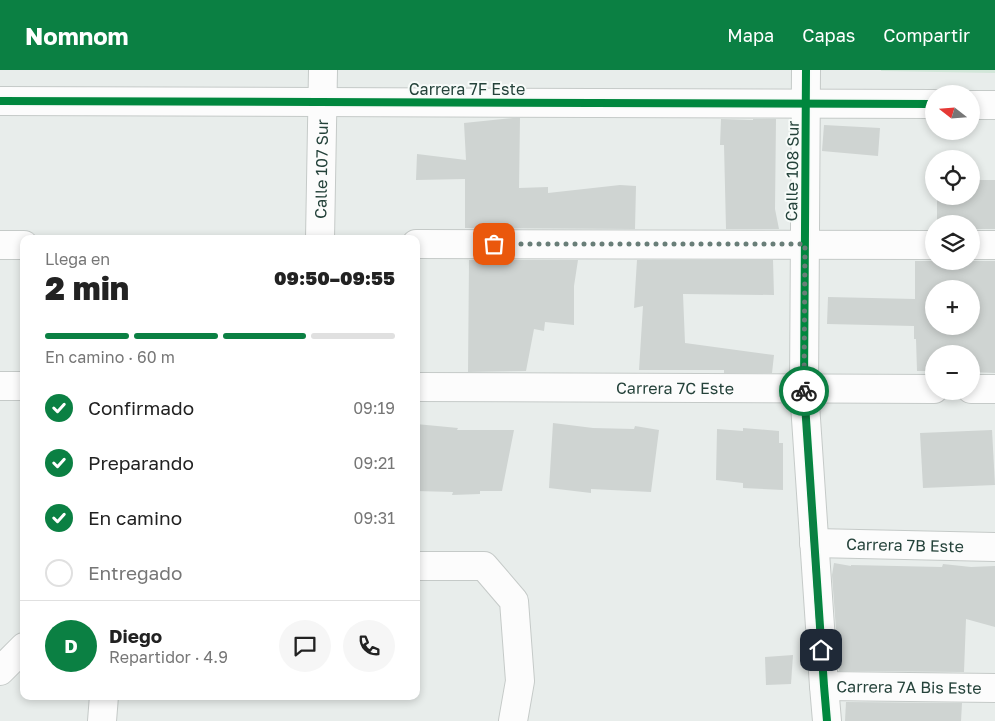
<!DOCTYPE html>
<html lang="es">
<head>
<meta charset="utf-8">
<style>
	:root { --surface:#fff; --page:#f6f6f6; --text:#222; --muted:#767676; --line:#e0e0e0; --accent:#0b8043 }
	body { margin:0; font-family:"Golos Text",sans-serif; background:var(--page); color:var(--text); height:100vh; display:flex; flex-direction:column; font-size:19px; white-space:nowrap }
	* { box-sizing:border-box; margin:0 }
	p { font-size:16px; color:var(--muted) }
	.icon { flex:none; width:28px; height:28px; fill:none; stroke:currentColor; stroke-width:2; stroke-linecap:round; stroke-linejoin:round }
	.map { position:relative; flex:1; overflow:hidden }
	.drawer { position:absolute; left:20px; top:165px; width:400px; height:465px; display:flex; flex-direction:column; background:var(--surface); border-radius:10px; box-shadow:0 2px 8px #0003 }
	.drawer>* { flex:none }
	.needle { width:32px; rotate:287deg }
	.tools { position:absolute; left:925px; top:15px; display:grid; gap:10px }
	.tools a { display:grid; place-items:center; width:55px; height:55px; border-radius:50%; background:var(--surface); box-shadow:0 2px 8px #0003; font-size:25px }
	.pin { position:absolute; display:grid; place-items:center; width:42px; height:42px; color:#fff; margin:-21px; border-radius:10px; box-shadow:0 2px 8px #0006 }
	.courier { position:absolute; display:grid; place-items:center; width:50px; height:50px; margin:-25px; border:4px solid #0b8043; border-radius:50%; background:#fff; color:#222; box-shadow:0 1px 6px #0007 }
	.head em { font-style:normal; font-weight:800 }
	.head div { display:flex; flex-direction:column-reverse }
	.head { display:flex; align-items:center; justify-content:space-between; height:85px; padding:0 25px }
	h1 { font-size:32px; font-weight:800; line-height:38px }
	.bar { display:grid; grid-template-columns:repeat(4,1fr); gap:8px 5px; align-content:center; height:60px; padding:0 25px }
	.bar i { height:6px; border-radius:4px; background:var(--line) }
	.bar .current { background:var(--accent) }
	.bar p { grid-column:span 4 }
	.line { display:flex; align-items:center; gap:12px; padding:0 25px; border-top:1px solid var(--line) }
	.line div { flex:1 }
	.round { display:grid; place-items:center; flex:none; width:52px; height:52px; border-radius:26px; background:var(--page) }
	ol { padding:0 25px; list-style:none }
	li { display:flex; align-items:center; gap:15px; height:55px }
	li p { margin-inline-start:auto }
	li .icon { padding:5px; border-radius:50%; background:var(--accent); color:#fff; stroke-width:4 }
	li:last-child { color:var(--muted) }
	li i { width:28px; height:28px; border:2px solid var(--line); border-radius:50% }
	header { display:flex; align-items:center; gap:30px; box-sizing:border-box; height:70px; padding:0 25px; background:var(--accent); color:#fff }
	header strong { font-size:24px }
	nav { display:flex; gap:28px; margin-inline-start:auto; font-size:18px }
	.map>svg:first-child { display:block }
	.green { fill:#d1e6d8 }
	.building { fill:#cfd4d2; fill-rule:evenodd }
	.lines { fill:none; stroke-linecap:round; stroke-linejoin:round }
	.minor-casing { stroke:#c5cac8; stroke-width:30 }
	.minor { stroke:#fcfcfc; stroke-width:28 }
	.cycleway-casing { stroke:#f7fbf9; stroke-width:11 }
	.cycleway { stroke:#00873e; stroke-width:8 }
	.done { stroke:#697e78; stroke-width:5; stroke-dasharray:0 9 }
	.route { stroke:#0b8043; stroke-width:6 }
	.labels { text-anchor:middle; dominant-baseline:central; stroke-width:4; stroke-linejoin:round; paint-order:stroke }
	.street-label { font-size:16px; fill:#24423a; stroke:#f7fbf9 }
</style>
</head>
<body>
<header>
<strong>Nomnom</strong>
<nav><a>Mapa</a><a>Capas</a><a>Compartir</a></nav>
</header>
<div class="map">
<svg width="995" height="651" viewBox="0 0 995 651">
	<rect width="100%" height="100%" fill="#e8edeb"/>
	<!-- green -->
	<path class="green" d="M 881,0 L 995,0 L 995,3 L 881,1 Z"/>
	<!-- building -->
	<g class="building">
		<path d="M 513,48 L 520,48 L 519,118 L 548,117 L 548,123 L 620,115 L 636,116 L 635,159 L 465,158 L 465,109 L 416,110 L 417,84 L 466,90 L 464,53 Z"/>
		<path d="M 721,49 L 753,50 L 753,49 L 776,49 L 775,139 L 779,159 L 726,159 L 724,75 L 720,75 Z"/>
		<path d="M 824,55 L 880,58 L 878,86 L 822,81 Z"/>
		<path d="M 971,110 L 995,110 L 995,159 L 971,159 L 971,154 L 937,154 L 937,126 L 971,126 Z"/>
		<path d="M 469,190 L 578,190 L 574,216 L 574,255 L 545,252 L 544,261 L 534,259 L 526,301 L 468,302 Z"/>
		<path d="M 637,190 L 773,190 L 774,225 L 683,224 L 685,273 L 774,285 L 772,303 L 724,303 L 724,300 L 639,300 L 643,236 L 634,238 Z"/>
		<path d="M 915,191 L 995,191 L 995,303 L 971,302 L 971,284 L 934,284 L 934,301 L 917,301 L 916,269 L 914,269 L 914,256 L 827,254 L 828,227 L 915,229 ZM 934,219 L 971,219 L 971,256 L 934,256 Z"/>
		<path d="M 553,353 L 593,358 L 634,359 L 635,356 L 659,360 L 651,422 L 591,419 L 591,423 L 549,418 Z"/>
		<path d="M 416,354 L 458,358 L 457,360 L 514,360 L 502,421 L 480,421 L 480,424 L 452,425 L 453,422 L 416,421 Z"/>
		<path d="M 743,358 L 779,361 L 779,373 L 783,373 L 783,420 L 743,418 L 743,413 L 716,410 L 717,359 L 743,361 Z"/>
		<path d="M 992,360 L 995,415 L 923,418 L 920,363 Z"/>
		<path d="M 834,493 L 851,496 L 851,495 L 942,497 L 943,494 L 971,497 L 995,496 L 995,557 L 966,549 L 964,602 L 839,601 L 832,505 Z"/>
		<path d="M 793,585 L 791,614 L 766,615 L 765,587 Z"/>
		<path d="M 846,632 L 962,633 L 961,651 L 845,651 Z"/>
	</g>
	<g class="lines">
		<defs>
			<g id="minor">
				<path d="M 806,0 L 804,319 L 824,616 L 827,651"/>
				<path d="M 0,31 L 934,34"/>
				<path d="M 971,35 L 995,35"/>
				<path id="s1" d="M 320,169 L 323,0"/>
				<path d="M 416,174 L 934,175"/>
				<path d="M 0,175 L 24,175"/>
				<path d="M 971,175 L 995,175"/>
				<path d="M 0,316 L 24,316"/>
				<path id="s2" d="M 416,317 L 934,319"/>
				<path d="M 971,319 L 995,319"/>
				<path id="s3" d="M 814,473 L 995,477"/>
				<path d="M 416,496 L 484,496 L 514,531 L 520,611 L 513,651"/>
				<path d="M 0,601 L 24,577"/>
				<path id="s4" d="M 824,616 L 995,618"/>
				<path d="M 102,651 L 104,626"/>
			</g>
		</defs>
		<!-- minor casing -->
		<use href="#minor" class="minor-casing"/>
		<!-- minor -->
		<use href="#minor" class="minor"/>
		<defs>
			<g id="cycleway">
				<path d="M 806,0 L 804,319 L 824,616 L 827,651"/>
				<path d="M 0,31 L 934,34"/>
			</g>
		</defs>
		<!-- cycleway casing -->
		<use href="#cycleway" class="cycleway-casing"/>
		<!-- cycleway -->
		<use href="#cycleway" class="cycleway"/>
	</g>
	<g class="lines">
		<!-- done -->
		<path class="done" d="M 494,174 L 805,174 L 804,321"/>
		<!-- route -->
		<path class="route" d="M 804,321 L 821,580"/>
	</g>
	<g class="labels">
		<!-- street labels -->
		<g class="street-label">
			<text x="467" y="19">Carrera 7F Este</text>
			<text stroke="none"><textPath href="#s1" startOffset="70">Calle 107 Sur</textPath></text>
			<text transform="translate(792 101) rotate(-89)">Calle 108 Sur</text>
			<text stroke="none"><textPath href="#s2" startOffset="259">Carrera 7C Este</textPath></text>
			<text stroke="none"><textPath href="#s3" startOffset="91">Carrera 7B Este</textPath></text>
			<text stroke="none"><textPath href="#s4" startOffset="85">Carrera 7A Bis Este</textPath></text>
		</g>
	</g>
</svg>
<div class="tools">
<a><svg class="needle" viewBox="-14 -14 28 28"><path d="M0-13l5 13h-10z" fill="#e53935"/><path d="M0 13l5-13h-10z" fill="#767676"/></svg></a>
<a><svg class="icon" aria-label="locate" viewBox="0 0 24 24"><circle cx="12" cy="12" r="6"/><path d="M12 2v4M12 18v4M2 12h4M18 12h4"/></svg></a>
<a><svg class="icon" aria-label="layers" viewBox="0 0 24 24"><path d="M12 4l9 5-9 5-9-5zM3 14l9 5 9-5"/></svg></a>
<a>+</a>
<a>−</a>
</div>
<div class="pin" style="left:494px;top:174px;background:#ea580c"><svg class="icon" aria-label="bag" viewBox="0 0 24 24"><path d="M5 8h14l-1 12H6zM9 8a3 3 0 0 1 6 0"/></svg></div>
<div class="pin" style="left:821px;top:580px;background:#1f2937"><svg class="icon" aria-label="home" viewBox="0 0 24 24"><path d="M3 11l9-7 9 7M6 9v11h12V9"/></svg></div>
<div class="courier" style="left:804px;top:321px"><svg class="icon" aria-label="bike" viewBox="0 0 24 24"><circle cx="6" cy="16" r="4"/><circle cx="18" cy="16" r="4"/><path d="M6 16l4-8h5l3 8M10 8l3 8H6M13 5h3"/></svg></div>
<section class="drawer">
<div class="head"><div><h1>2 min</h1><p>Llega en</p></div><em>09:50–09:55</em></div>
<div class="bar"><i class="current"></i><i class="current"></i><i class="current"></i><i></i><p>En camino · 60 m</p></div>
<ol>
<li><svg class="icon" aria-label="check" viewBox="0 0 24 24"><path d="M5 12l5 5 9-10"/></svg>Confirmado<p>09:19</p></li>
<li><svg class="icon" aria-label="check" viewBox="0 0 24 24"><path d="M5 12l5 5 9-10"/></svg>Preparando<p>09:21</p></li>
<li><svg class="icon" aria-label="check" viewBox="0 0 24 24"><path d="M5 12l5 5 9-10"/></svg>En camino<p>09:31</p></li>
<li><i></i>Entregado</li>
</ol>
<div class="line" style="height:90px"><b class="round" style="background:var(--accent);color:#fff">D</b><div><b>Diego</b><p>Repartidor · 4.9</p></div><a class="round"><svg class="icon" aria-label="chat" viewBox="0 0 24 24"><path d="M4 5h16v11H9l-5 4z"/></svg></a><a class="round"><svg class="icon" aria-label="phone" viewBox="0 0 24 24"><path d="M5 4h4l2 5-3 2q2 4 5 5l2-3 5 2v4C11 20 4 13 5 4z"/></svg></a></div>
</section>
</div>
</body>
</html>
